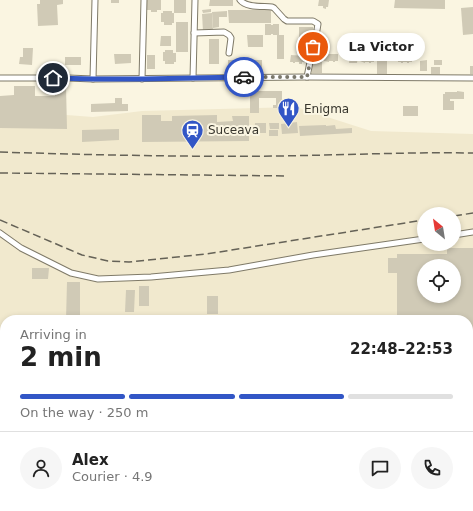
<!DOCTYPE html>
<html lang="en">
<head>
<meta charset="utf-8">
<style>
	:root { --surface:#fff; --page:#f6f6f6; --text:#222; --muted:#767676; --line:#e0e0e0; --accent:#3256c6 }
	body { margin:0; font-family:"DejaVu Sans",sans-serif; background:var(--page); color:var(--text); height:100vh; display:flex; flex-direction:column; font-size:15px; white-space:nowrap }
	* { box-sizing:border-box; margin:0 }
	p { font-size:13px; color:var(--muted) }
	.icon { flex:none; width:22px; height:22px; fill:none; stroke:currentColor; stroke-width:2; stroke-linecap:round; stroke-linejoin:round }
	.map { position:relative; flex:1; overflow:hidden }
	.side { position:absolute; left:0px; top:315px; width:473px; height:196px; display:flex; flex-direction:column; background:var(--surface); border-radius:16px 16px 0 0; box-shadow:0 2px 6px #0003 }
	.side>* { flex:none }
	.needle { width:26px; rotate:330deg }
	.controls { position:absolute; left:417px; top:207px; display:grid; gap:8px }
	.controls a { display:grid; place-items:center; width:44px; height:44px; border-radius:50%; background:var(--surface); box-shadow:0 2px 6px #0003; font-size:20px }
	.pin { position:absolute; display:grid; place-items:center; width:34px; height:34px; color:#fff; margin:-17px; border:2px solid #fff; border-radius:50%; box-shadow:0 1px 4px #0007 }
	.courier { position:absolute; display:grid; place-items:center; width:40px; height:40px; margin:-20px; border:3px solid #3256c6; border-radius:50%; background:#fff; color:#222; box-shadow:0 1px 5px #0007 }
	.bubble { position:absolute; height:28px; border-radius:14px; background:var(--surface); box-shadow:0 2px 6px #0003; font-size:13px; font-weight:800; line-height:28px; text-align:center }
	.head em { font-style:normal; font-weight:800 }
	.head div { display:flex; flex-direction:column-reverse }
	.head { display:flex; align-items:center; justify-content:space-between; height:68px; padding:0 20px }
	h1 { font-size:26px; font-weight:800; line-height:30px }
	.bar { display:grid; grid-template-columns:repeat(4,1fr); gap:6px 4px; align-content:center; height:48px; padding:0 20px }
	.bar i { height:5px; border-radius:3px; background:var(--line) }
	.bar .selected { background:var(--accent) }
	.bar p { grid-column:span 4 }
	.line { display:flex; align-items:center; gap:10px; padding:0 20px; border-top:1px solid var(--line) }
	.line div { flex:1 }
	.round { display:grid; place-items:center; flex:none; width:42px; height:42px; border-radius:21px; background:var(--page) }
	.map>svg:first-child { display:block }
	.built { fill:#f1e9ce; fill-rule:evenodd }
	.building { fill:#d0cab6; fill-rule:evenodd }
	.lines { fill:none; stroke-linecap:round; stroke-linejoin:round }
	.street-casing { stroke:#7f7a68; stroke-width:7 }
	.street { stroke:#fff; stroke-width:5 }
	.rail { stroke:#656257; stroke-width:1.5; stroke-dasharray:8 4; stroke-linecap:butt }
	.done { stroke:#7b786c; stroke-width:4; stroke-dasharray:0 7.2 }
	.route { stroke:#3256c6; stroke-width:5 }
	.labels { text-anchor:middle; dominant-baseline:central; stroke-width:4; stroke-linejoin:round; paint-order:stroke }
	.poi-label { font-size:12px; fill:#37352d; stroke:#faf5e1; text-anchor:start }
</style>
</head>
<body>
<div class="map">
<svg width="473" height="511" viewBox="0 0 473 511">
	<rect width="100%" height="100%" fill="#faf5e1"/>
	<!-- built -->
	<path class="built" d="M 296,107 L 371,131 L 473,134 L 473,511 L 0,511 L 0,110 L 93,117 L 142,111 ZM 424,214 L 454,214 L 454,244 L 424,244 ZM 424,266 L 454,266 L 454,296 L 424,296 ZM 5,320 L 468,320 L 468,506 L 5,506 Z"/>
	<!-- building -->
	<g class="building">
		<path d="M 40,0 L 63,0 L 63,4 L 57,5 L 58,25 L 38,26 L 37,4 L 40,4 Z"/>
		<rect x="111" y="0" width="8" height="3"/>
		<path d="M 146,0 L 161,0 L 161,10 L 157,10 L 157,12 L 151,12 L 151,10 L 146,10 Z"/>
		<rect x="174" y="0" width="12" height="13"/>
		<path d="M 210,0 L 233,0 L 233,6 L 209,6 Z"/>
		<path d="M 319,0 L 329,0 L 328,7 L 326,7 L 326,9 L 323,8 L 323,6 L 318,6 Z"/>
		<path d="M 395,0 L 445,0 L 445,9 L 394,8 Z"/>
		<path d="M 473,7 L 473,34 L 463,35 L 461,8 Z"/>
		<path d="M 211,9 L 211,12 L 203,13 L 202,10 Z"/>
		<path d="M 228,10 L 271,10 L 271,23 L 229,23 Z"/>
		<path d="M 163,11 L 172,11 L 172,13 L 174,13 L 174,23 L 172,23 L 172,25 L 164,25 L 164,22 L 161,22 L 161,13 L 163,13 Z"/>
		<path d="M 227,11 L 227,17 L 219,17 L 219,27 L 213,28 L 212,12 Z"/>
		<path d="M 212,13 L 213,31 L 203,31 L 202,14 Z"/>
		<rect x="176" y="22" width="12" height="30"/>
		<path d="M 265,24 L 271,24 L 271,25 L 273,25 L 273,24 L 279,24 L 279,35 L 284,35 L 284,59 L 277,59 L 277,35 L 273,35 L 273,34 L 271,34 L 271,35 L 265,35 Z"/>
		<rect x="299" y="27" width="14" height="11"/>
		<path d="M 247,35 L 263,35 L 263,47 L 248,47 Z"/>
		<path d="M 161,36 L 171,36 L 171,46 L 160,46 Z"/>
		<rect x="209" y="39" width="10" height="25"/>
		<path d="M 23,48 L 33,48 L 32,65 L 19,64 L 20,57 L 23,57 Z"/>
		<path d="M 165,50 L 173,50 L 173,53 L 176,53 L 176,62 L 174,62 L 174,64 L 165,64 L 165,61 L 163,61 L 163,52 L 165,52 Z"/>
		<path d="M 114,54 L 131,54 L 131,63 L 115,64 Z"/>
		<path d="M 324,54 L 338,54 L 338,61 L 335,61 L 335,62 L 333,62 L 333,61 L 329,61 L 329,62 L 324,61 Z"/>
		<path d="M 350,54 L 358,55 L 357,63 L 349,63 Z"/>
		<path d="M 360,54 L 374,55 L 374,62 L 371,62 L 371,63 L 369,63 L 369,62 L 365,62 L 365,63 L 360,61 Z"/>
		<rect x="147" y="55" width="8" height="14"/>
		<path d="M 291,55 L 305,56 L 305,62 L 302,62 L 302,64 L 299,64 L 299,62 L 295,62 L 295,63 L 293,63 L 293,62 L 290,62 Z"/>
		<path d="M 398,55 L 412,55 L 412,62 L 409,62 L 409,63 L 407,63 L 407,62 L 403,62 L 403,63 L 401,63 L 401,62 L 398,62 Z"/>
		<rect x="65" y="57" width="16" height="8"/>
		<rect x="377" y="58" width="10" height="17"/>
		<rect x="228" y="60" width="34" height="12"/>
		<path d="M 427,60 L 427,71 L 420,71 L 420,61 Z"/>
		<rect x="434" y="60" width="8" height="5"/>
		<rect x="312" y="62" width="10" height="11"/>
		<rect x="470" y="66" width="3" height="8"/>
		<rect x="431" y="67" width="9" height="7"/>
		<path d="M 14,86 L 35,86 L 35,96 L 55,96 L 54,86 L 66,86 L 67,129 L 0,128 L 0,96 L 14,95 Z"/>
		<path d="M 250,91 L 282,91 L 282,108 L 273,108 L 273,105 L 276,105 L 276,98 L 259,98 L 259,113 L 250,113 Z"/>
		<path d="M 457,91 L 464,92 L 464,99 L 450,99 L 450,101 L 454,101 L 454,110 L 443,110 L 443,94 L 445,94 L 445,92 L 457,92 Z"/>
		<path d="M 115,98 L 122,98 L 122,104 L 128,104 L 128,111 L 91,112 L 91,104 L 115,103 Z"/>
		<rect x="403" y="106" width="15" height="10"/>
		<path d="M 142,115 L 161,115 L 161,121 L 172,121 L 172,116 L 217,115 L 217,122 L 233,121 L 232,116 L 249,116 L 249,141 L 142,142 Z"/>
		<path d="M 297,122 L 298,133 L 282,134 L 281,124 Z"/>
		<path d="M 255,123 L 266,123 L 266,133 L 254,133 Z"/>
		<path d="M 269,123 L 279,123 L 279,129 L 270,129 Z"/>
		<path d="M 326,125 L 326,126 L 335,125 L 336,129 L 352,128 L 352,133 L 300,136 L 299,126 Z"/>
		<path d="M 119,129 L 119,140 L 82,142 L 82,130 Z"/>
		<rect x="269" y="130" width="9" height="6"/>
		<path d="M 447,248 L 473,248 L 473,329 L 468,329 L 468,320 L 397,320 L 397,273 L 388,273 L 388,258 L 397,258 L 397,254 L 447,254 ZM 424,266 L 454,266 L 454,296 L 424,296 Z"/>
		<path d="M 32,268 L 49,268 L 48,279 L 32,279 Z"/>
		<path d="M 67,282 L 80,282 L 80,320 L 66,320 Z"/>
		<rect x="139" y="286" width="10" height="20"/>
		<path d="M 126,290 L 135,290 L 134,312 L 125,312 Z"/>
		<rect x="207" y="296" width="11" height="18"/>
		<path d="M 468,387 L 473,387 L 473,511 L 383,511 L 383,506 L 468,506 Z"/>
	</g>
	<g class="lines">
		<defs>
			<g id="street">
				<path d="M 240,0 C 246,8 263,6 272,7 L 274,8 L 284,19 L 287,21 L 313,21 L 318,24 L 317,30 L 313,47 L 307,77"/>
				<path d="M 194,33 L 224,32 L 229,35 L 231,38 L 229,53"/>
				<path d="M 0,78 L 68,78 L 93,79 L 307,77 L 473,78"/>
				<path d="M 193,78 L 195,0"/>
				<path d="M 93,79 L 95,0"/>
				<path d="M 142,79 L 144,0"/>
				<path d="M 0,233 L 21,248 L 71,273 L 98,279 L 151,277 L 229,270 L 313,255 L 424,239"/>
				<path d="M 454,235 L 473,232"/>
			</g>
		</defs>
		<!-- street casing -->
		<use href="#street" class="street-casing"/>
		<!-- street -->
		<use href="#street" class="street"/>
		<!-- rail -->
		<g class="rail">
			<path d="M 0,152 C 93,155 186,157 279,156 C 344,155 408,152 473,153"/>
			<path d="M 0,173 L 288,176"/>
			<path d="M 454,216 L 473,213"/>
			<path d="M 0,220 L 82,255 L 108,261 L 129,262 L 206,254 L 424,220"/>
		</g>
	</g>
	<g class="lines">
		<!-- done -->
		<path class="done" d="M 244,77 L 307,77 L 313,47"/>
		<!-- route -->
		<path class="route" d="M 53,78 L 93,79 L 144,79 L 244,77"/>
	</g>
	<!-- icons -->
	<defs>
		<symbol id="restaurant-pin" viewBox="-11 -11 22 30"><path d="M0 17L-7.5 6A9.5 9.5 0 1 1 7.5 6Z" fill="#3256c6" stroke="#faf5e1"/><path d="M-5-6h1v4h1v-4h1v4h1v-4h1v5L-1.5 .5V6h-2V.5L-5-1ZM5-6V6H3V1.5H1.5Q1.5-4 5-6Z" fill="#fff"/></symbol>
		<symbol id="station-pin" viewBox="-11 -11 22 30"><path d="M0 17L-7.5 6A9.5 9.5 0 1 1 7.5 6Z" fill="#3256c6" stroke="#faf5e1"/><path d="M-3-6H3Q5-6 5-4V2Q5 4 3 4L4.5 6H3L1.5 4h-3L-3 6H-4.5L-3 4Q-5 4-5 2V-4Q-5-6-3-6ZM-3.5-4v3h7v-3ZM-3.5 1v1.5H-2V1ZM2 1v1.5H3.5V1Z" fill="#fff"/></symbol>
	</defs>
	<g fill-rule="evenodd">
		<use href="#restaurant-pin" x="276" y="96" width="25" height="34"/>
		<use href="#station-pin" x="180" y="118" width="25" height="34"/>
	</g>
	<g class="labels">
		<!-- poi labels -->
		<g class="poi-label">
			<text x="304" y="109">Enigma</text>
			<text x="208" y="130">Suceava</text>
		</g>
	</g>
</svg>
<div class="controls">
<a><svg class="needle" viewBox="-14 -14 28 28"><path d="M0-13l5 13h-10z" fill="#e53935"/><path d="M0 13l5-13h-10z" fill="#767676"/></svg></a>
<a><svg class="icon" aria-label="locate" viewBox="0 0 24 24"><circle cx="12" cy="12" r="6"/><path d="M12 2v4M12 18v4M2 12h4M18 12h4"/></svg></a>
</div>
<div class="pin" style="left:313px;top:47px;background:#ea580c"><svg class="icon" aria-label="bag" viewBox="0 0 24 24"><path d="M5 8h14l-1 12H6zM9 8a3 3 0 0 1 6 0"/></svg></div>
<div class="pin" style="left:53px;top:78px;background:#1f2937"><svg class="icon" aria-label="home" viewBox="0 0 24 24"><path d="M3 11l9-7 9 7M6 9v11h12V9"/></svg></div>
<div class="courier" style="left:244px;top:77px"><svg class="icon" aria-label="car" viewBox="0 0 24 24"><path d="M5 17H2v-5l4-1 3-4h7l3 4 3 1v5h-3M9 17h6M6 11h13"/><circle cx="7" cy="17" r="2"/><circle cx="17" cy="17" r="2"/></svg></div>
<div class="bubble" style="left:337px;top:33px;width:88px">La Victor</div>
<section class="side">
<div class="head"><div><h1>2 min</h1><p>Arriving in</p></div><em>22:48–22:53</em></div>
<div class="bar"><i class="selected"></i><i class="selected"></i><i class="selected"></i><i></i><p>On the way · 250 m</p></div>
<div class="line" style="height:72px"><a class="round"><svg class="icon" aria-label="person" viewBox="0 0 24 24"><circle cx="12" cy="8" r="4"/><path d="M4 21q1-7 8-7t8 7"/></svg></a><div><b>Alex</b><p>Courier · 4.9</p></div><a class="round"><svg class="icon" aria-label="chat" viewBox="0 0 24 24"><path d="M4 5h16v11H9l-5 4z"/></svg></a><a class="round"><svg class="icon" aria-label="phone" viewBox="0 0 24 24"><path d="M5 4h4l2 5-3 2q2 4 5 5l2-3 5 2v4C11 20 4 13 5 4z"/></svg></a></div>
</section>
</div>
</body>
</html>
